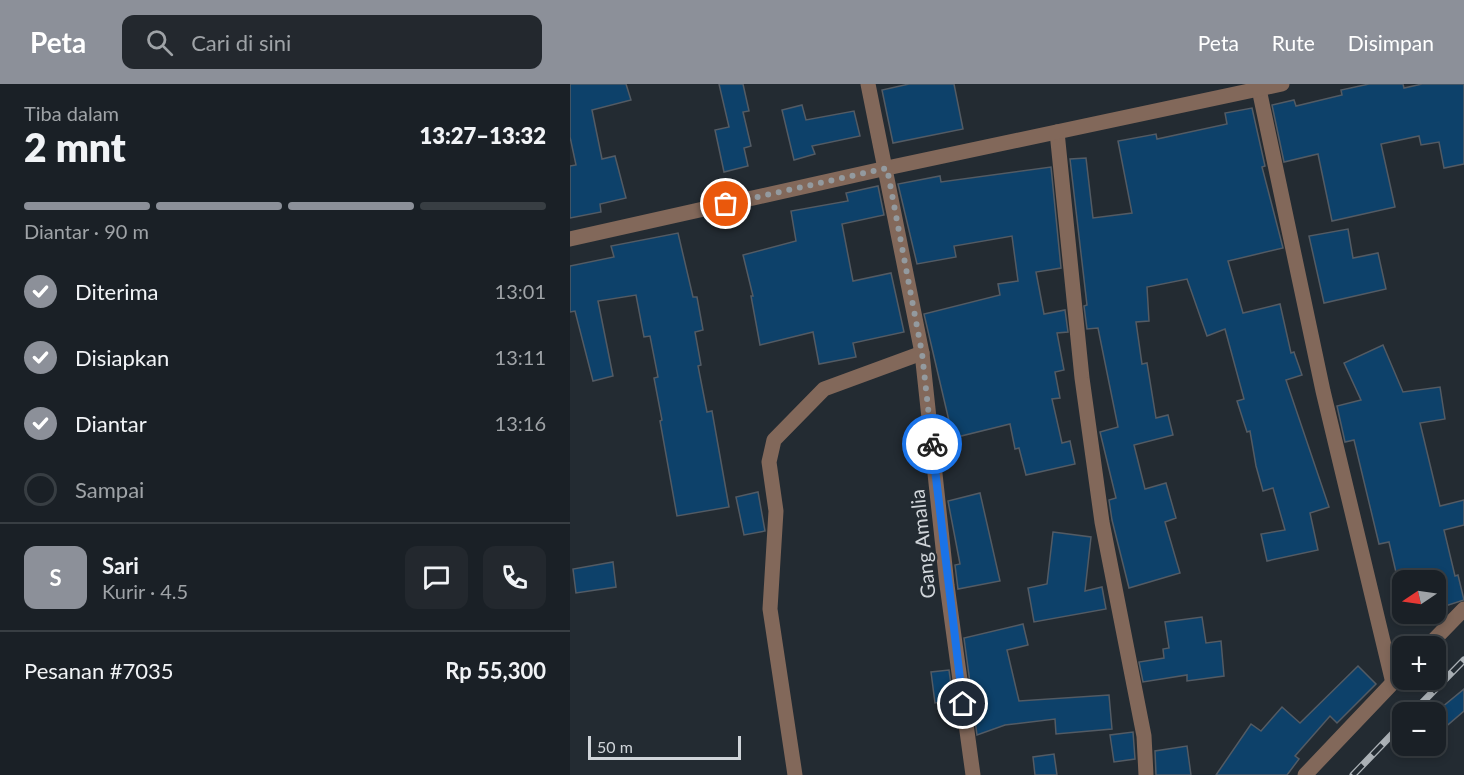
<!DOCTYPE html>
<html lang="id">
<head>
<meta charset="utf-8">
<style>
	:root { --surface:#1a2026; --page:#23282e; --text:#f1f3f6; --muted:#9fa3a7; --line:#383e43; --accent:#8c9099 }
	body { margin:0; font-family:Lato,sans-serif; background:var(--page); color:var(--text); height:100vh; display:flex; flex-direction:column; font-size:22px; white-space:nowrap }
	* { box-sizing:border-box; margin:0 }
	p { font-size:20px; color:var(--muted) }
	.icon { flex:none; width:33px; height:33px; fill:none; stroke:currentColor; stroke-width:2; stroke-linecap:round; stroke-linejoin:round }
	.map { position:relative; flex:1; overflow:hidden }
	.panel { display:flex; flex-direction:column; background:var(--surface); width:570px }
	.panel>* { flex:none }
	.needle { width:39px; rotate:257deg }
	.controls { position:absolute; left:822px; top:486px; display:grid; gap:12px }
	.controls a { display:grid; place-items:center; width:54px; height:54px; border-radius:12px; background:var(--surface); box-shadow:0 3px 9px #0003,0 0 0 2px var(--line); font-size:30px }
	.scale { position:absolute; left:18px; bottom:15px; width:153px; box-sizing:border-box; padding-left:6px; border:3px solid #d0d5da; border-top:0; font-size:16px; line-height:21px; white-space:nowrap; color:#d0d5da; -webkit-text-stroke:4px #232b32; paint-order:stroke }
	.pin { position:absolute; display:grid; place-items:center; width:51px; height:51px; color:#fff; margin:-26px; border:3px solid #fff; border-radius:50%; box-shadow:0 2px 6px #0007 }
	.courier { position:absolute; display:grid; place-items:center; width:60px; height:60px; margin:-30px; border:4px solid #1a73e8; border-radius:50%; background:#fff; color:#222; box-shadow:0 2px 8px #0007 }
	.overview em { font-style:normal; font-weight:800 }
	.overview div { display:flex; flex-direction:column-reverse }
	.overview { display:flex; align-items:center; justify-content:space-between; height:102px; padding:0 24px }
	h1 { font-size:39px; font-weight:800; line-height:45px }
	.bar { display:grid; grid-template-columns:repeat(4,1fr); gap:9px 6px; align-content:center; height:72px; padding:0 24px }
	.bar i { height:8px; border-radius:4px; background:var(--line) }
	.bar .current { background:var(--accent) }
	.bar p { grid-column:span 4 }
	.line { display:flex; align-items:center; gap:15px; padding:0 24px; border-top:2px solid var(--line) }
	.line div { flex:1 }
	.round { display:grid; place-items:center; flex:none; width:63px; height:63px; border-radius:12px; background:var(--page) }
	ol { padding:0 24px; list-style:none }
	li { display:flex; align-items:center; gap:18px; height:66px }
	li p { margin-inline-start:auto }
	li .icon { padding:6px; border-radius:50%; background:var(--accent); color:#fff; stroke-width:4 }
	li:last-child { color:var(--muted) }
	li i { width:33px; height:33px; border:3px solid var(--line); border-radius:50% }
	header { display:flex; align-items:center; gap:36px; box-sizing:border-box; height:84px; padding:0 30px; background:var(--accent); color:#fff }
	header strong { font-size:28px }
	nav { display:flex; gap:33px; margin-inline-start:auto; font-size:21px }
	.search { width:420px; height:54px; background:var(--page); display:flex; align-items:center; gap:15px; box-sizing:border-box; padding:0 21px; border-radius:12px; color:var(--muted); font-size:22px }
	main { display:flex; flex:1; min-height:0 }
	.map>svg:first-child { display:block }
	.building { fill:#0d416a; stroke:#535b64; stroke-width:1.5 }
	.lines { fill:none; stroke-linecap:round; stroke-linejoin:round }
	.minor { stroke:#82685a; stroke-width:15 }
	.rail-casing { stroke:#abb1b6; stroke-width:7 }
	.rail { stroke:#232b32; stroke-width:4.5; stroke-dasharray:14; stroke-linecap:butt }
	.done { stroke:#939a9f; stroke-width:6; stroke-dasharray:0 10.8 }
	.route { stroke:#1a73e8; stroke-width:8 }
	.labels { text-anchor:middle; dominant-baseline:central; stroke-width:4.5; stroke-linejoin:round; paint-order:stroke }
	.street-label { font-size:20px; fill:#d0d5da; stroke:#232b32 }
</style>
</head>
<body>
<header>
<strong>Peta</strong>
<div class="search"><svg class="icon" aria-label="search" viewBox="0 0 24 24"><circle cx="10" cy="10" r="6"/><path d="M15 15l6 6"/></svg>Cari di sini</div>
<nav><a>Peta</a><a>Rute</a><a>Disimpan</a></nav>
</header>
<main>
<section class="panel">
<div class="overview"><div><h1>2 mnt</h1><p>Tiba dalam</p></div><em>13:27–13:32</em></div>
<div class="bar"><i class="current"></i><i class="current"></i><i class="current"></i><i></i><p>Diantar · 90 m</p></div>
<ol>
<li><svg class="icon" aria-label="check" viewBox="0 0 24 24"><path d="M5 12l5 5 9-10"/></svg>Diterima<p>13:01</p></li>
<li><svg class="icon" aria-label="check" viewBox="0 0 24 24"><path d="M5 12l5 5 9-10"/></svg>Disiapkan<p>13:11</p></li>
<li><svg class="icon" aria-label="check" viewBox="0 0 24 24"><path d="M5 12l5 5 9-10"/></svg>Diantar<p>13:16</p></li>
<li><i></i>Sampai</li>
</ol>
<div class="line" style="height:108px"><b class="round" style="background:var(--accent);color:#fff">S</b><div><b>Sari</b><p>Kurir · 4.5</p></div><a class="round"><svg class="icon" aria-label="chat" viewBox="0 0 24 24"><path d="M4 5h16v11H9l-5 4z"/></svg></a><a class="round"><svg class="icon" aria-label="phone" viewBox="0 0 24 24"><path d="M5 4h4l2 5-3 2q2 4 5 5l2-3 5 2v4C11 20 4 13 5 4z"/></svg></a></div>
<div class="line" style="height:78px"><div>Pesanan #7035</div><b>Rp 55,300</b></div>
</section>
<div class="map">
<svg width="894" height="691" viewBox="0 0 894 691">
	<rect width="100%" height="100%" fill="#232b32"/>
	<!-- building -->
	<g class="building">
		<path d="M 0,0 L 56,0 L 61,16 L 22,26 L 32,75 L 45,72 L 56,114 L 30,120 L 31,128 L 0,134 L 0,82 L 6,81 L 0,53 Z"/>
		<path d="M 149,0 L 173,0 L 179,27 L 173,28 L 181,62 L 174,64 L 178,82 L 154,88 L 145,46 L 159,43 Z"/>
		<path d="M 339,0 L 384,0 L 393,45 L 323,59 L 312,6 Z"/>
		<path d="M 799,0 L 833,0 L 834,4 L 852,0 L 894,0 L 894,80 L 874,84 L 869,58 L 851,61 L 849,52 L 811,60 L 825,123 L 762,137 L 748,70 L 714,78 L 702,21 L 724,16 L 726,22 L 772,11 L 771,6 Z"/>
		<path d="M 232,21 L 236,36 L 284,27 L 290,52 L 242,62 L 245,70 L 224,76 L 212,26 Z"/>
		<path d="M 682,24 L 695,82 L 692,83 L 713,164 L 658,177 L 673,229 L 710,220 L 721,269 L 724,268 L 732,291 L 716,296 L 759,423 L 740,429 L 748,466 L 697,477 L 691,450 L 715,446 L 703,404 L 693,407 L 686,382 L 680,347 L 677,348 L 667,317 L 674,315 L 655,245 L 637,252 L 617,195 L 577,203 L 579,237 L 566,238 L 572,280 L 577,279 L 586,334 L 598,331 L 603,351 L 564,361 L 575,405 L 596,399 L 606,434 L 595,438 L 610,489 L 559,504 L 542,436 L 539,416 L 546,414 L 530,348 L 548,343 L 528,244 L 517,245 L 514,222 L 517,221 L 500,75 L 516,74 L 523,134 L 562,129 L 548,57 L 586,50 L 587,55 L 657,40 L 655,29 Z"/>
		<path d="M 481,83 L 491,184 L 466,188 L 474,230 L 495,226 L 498,248 L 487,249 L 494,286 L 485,288 L 490,314 L 482,315 L 492,359 L 500,357 L 505,380 L 456,391 L 449,364 L 445,365 L 440,340 L 383,354 L 354,230 L 430,211 L 428,200 L 448,197 L 442,152 L 384,162 L 386,173 L 347,180 L 328,100 L 370,92 L 371,98 Z"/>
		<path d="M 308,102 L 314,131 L 272,140 L 283,197 L 321,189 L 334,248 L 283,259 L 286,273 L 249,280 L 243,248 L 190,261 L 181,212 L 183,212 L 173,171 L 226,157 L 221,127 L 278,117 L 276,109 Z"/>
		<path d="M 778,145 L 783,174 L 808,169 L 816,205 L 754,219 L 739,152 Z"/>
		<path d="M 108,149 L 123,213 L 127,213 L 133,246 L 125,248 L 131,281 L 128,282 L 137,328 L 142,327 L 159,423 L 107,432 L 90,337 L 92,336 L 84,294 L 88,293 L 80,252 L 74,253 L 66,211 L 28,217 L 43,292 L 23,297 L 5,227 L 0,228 L 0,182 L 44,173 L 41,162 Z"/>
		<path d="M 813,261 L 833,308 L 870,303 L 875,335 L 850,339 L 870,422 L 894,416 L 894,441 L 874,446 L 885,492 L 888,491 L 894,516 L 866,525 L 866,488 L 828,497 L 819,458 L 809,460 L 784,356 L 775,358 L 767,322 L 791,316 L 774,279 Z"/>
		<path d="M 188,408 L 195,447 L 174,451 L 166,413 Z"/>
		<path d="M 410,409 L 430,497 L 388,505 L 385,481 L 390,480 L 378,417 Z"/>
		<path d="M 483,448 L 521,453 L 515,507 L 532,503 L 536,525 L 464,538 L 458,504 L 477,500 Z"/>
		<path d="M 43,478 L 46,503 L 6,509 L 3,485 Z"/>
		<path d="M 632,533 L 636,559 L 651,557 L 654,592 L 617,597 L 617,591 L 573,598 L 569,578 L 594,574 L 593,565 L 599,564 L 595,538 Z"/>
		<path d="M 453,540 L 458,561 L 437,566 L 449,617 L 539,611 L 542,645 L 486,650 L 485,635 L 435,641 L 407,651 L 394,554 Z"/>
		<path d="M 788,582 L 806,600 L 767,639 L 760,632 L 725,672 L 729,675 L 717,691 L 646,691 L 681,640 L 691,647 L 712,623 L 730,639 Z"/>
		<path d="M 379,586 L 383,616 L 365,619 L 361,588 Z"/>
		<path d="M 894,605 L 894,627 L 866,651 L 866,628 Z"/>
		<path d="M 563,648 L 565,675 L 544,678 L 540,651 Z"/>
		<path d="M 617,662 L 621,691 L 586,691 L 585,667 Z"/>
		<path d="M 484,670 L 487,691 L 465,691 L 463,673 Z"/>
	</g>
	<g class="lines">
		<!-- minor -->
		<g class="minor">
			<path d="M 298,0 L 352,269 L 377,501 L 403,691"/>
			<path d="M 689,5 L 753,307 L 823,599"/>
			<path d="M 487,48 L 512,294 L 532,438 L 574,652 L 576,691"/>
			<path d="M 0,155 L 317,84 L 712,0"/>
			<path d="M 858,562 L 894,525"/>
			<path d="M 225,691 L 200,525 L 206,427 L 199,378 L 204,356 L 254,305 L 352,269"/>
			<path d="M 735,691 L 832,589"/>
		</g>
		<defs>
			<g id="rail">
				<path d="M 843,628 L 894,576"/>
				<path d="M 783,691 L 832,640"/>
			</g>
		</defs>
		<!-- rail casing -->
		<use href="#rail" class="rail-casing"/>
		<!-- rail -->
		<use href="#rail" class="rail"/>
	</g>
	<g class="lines">
		<!-- done -->
		<path class="done" d="M 156,120 L 317,84 L 352,269 L 362,360"/>
		<!-- route -->
		<path class="route" d="M 362,360 L 393,620"/>
	</g>
	<g class="labels">
		<!-- street labels -->
		<g class="street-label">
			<text transform="translate(352 460) rotate(-96)">Gang Amalia</text>
		</g>
	</g>
</svg>
<div class="controls">
<a><svg class="needle" viewBox="-14 -14 28 28"><path d="M0-13l5 13h-10z" fill="#e53935"/><path d="M0 13l5-13h-10z" fill="#9fa3a7"/></svg></a>
<a>+</a>
<a>−</a>
</div>
<div class="scale">50 m</div>
<div class="pin" style="left:156px;top:120px;background:#ea580c"><svg class="icon" aria-label="bag" viewBox="0 0 24 24"><path d="M5 8h14l-1 12H6zM9 8a3 3 0 0 1 6 0"/></svg></div>
<div class="pin" style="left:393px;top:620px;background:#1f2937"><svg class="icon" aria-label="home" viewBox="0 0 24 24"><path d="M3 11l9-7 9 7M6 9v11h12V9"/></svg></div>
<div class="courier" style="left:362px;top:360px"><svg class="icon" aria-label="bike" viewBox="0 0 24 24"><circle cx="6" cy="16" r="4"/><circle cx="18" cy="16" r="4"/><path d="M6 16l4-8h5l3 8M10 8l3 8H6M13 5h3"/></svg></div>
</div>
</main>
</body>
</html>
